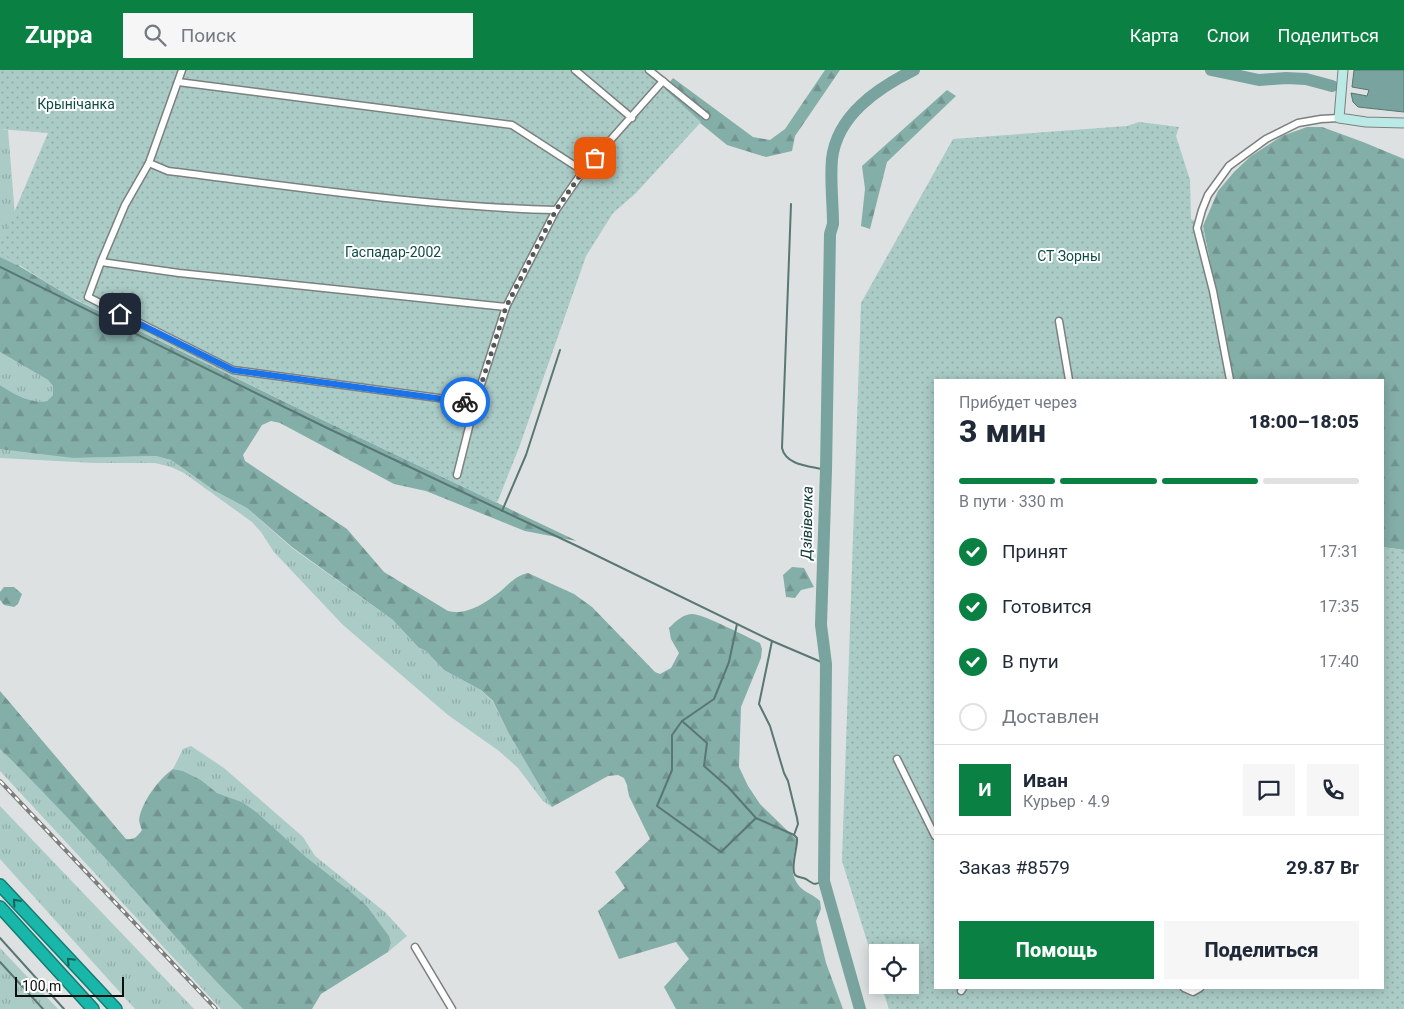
<!DOCTYPE html>
<html lang="ru">
<head>
<meta charset="utf-8">
<style>
	:root { --surface:#fff; --page:#f6f6f7; --text:#1f2937; --muted:#747a83; --line:#e0e1e3; --accent:#0b8043 }
	body { margin:0; font-family:Roboto,sans-serif; background:var(--page); color:var(--text); height:100vh; display:flex; flex-direction:column; font-size:19px; white-space:nowrap }
	* { box-sizing:border-box; margin:0 }
	p { font-size:16px; color:var(--muted) }
	.icon { flex:none; width:28px; height:28px; fill:none; stroke:currentColor; stroke-width:2; stroke-linecap:round; stroke-linejoin:round }
	.map { position:relative; flex:1; overflow:hidden }
	.side { position:absolute; left:934px; top:309px; width:450px; height:610px; display:flex; flex-direction:column; background:var(--surface); border-radius:0px; box-shadow:0 2px 12px #0003 }
	.side>* { flex:none }
	.buttons { position:absolute; left:869px; top:874px; display:grid; gap:10px }
	.buttons a { display:grid; place-items:center; width:50px; height:50px; border-radius:0px; background:var(--surface); box-shadow:0 2px 12px #0003; font-size:25px }
	.scale { position:absolute; left:15px; bottom:12px; width:109px; box-sizing:border-box; padding-left:5px; border:2px solid #0d0f0e; border-top:0; font-size:14px; line-height:18px; white-space:nowrap; color:#0d0f0e; -webkit-text-stroke:4px #fff; paint-order:stroke }
	.pin { position:absolute; display:grid; place-items:center; width:42px; height:42px; color:#fff; margin:-21px; border-radius:10px; box-shadow:0 2px 8px #0006 }
	.courier { position:absolute; display:grid; place-items:center; width:50px; height:50px; margin:-25px; border:4px solid #1a73e8; border-radius:50%; background:#fff; color:#222; box-shadow:0 1px 6px #0007 }
	.headline em { font-style:normal; font-weight:800 }
	.headline div { display:flex; flex-direction:column-reverse }
	.headline { display:flex; align-items:center; justify-content:space-between; height:85px; padding:0 25px }
	h1 { font-size:32px; font-weight:800; line-height:38px }
	.bar { display:grid; grid-template-columns:repeat(4,1fr); gap:8px 5px; align-content:center; height:60px; padding:0 25px }
	.bar i { height:6px; border-radius:4px; background:var(--line) }
	.bar .active { background:var(--accent) }
	.bar p { grid-column:span 4 }
	.line { display:flex; align-items:center; gap:12px; padding:0 25px; border-top:1px solid var(--line) }
	.line div { flex:1 }
	.round { display:grid; place-items:center; flex:none; width:52px; height:52px; border-radius:0px; background:var(--page) }
	ol { padding:0 25px; list-style:none }
	li { display:flex; align-items:center; gap:15px; height:55px }
	li p { margin-inline-start:auto }
	li .icon { padding:5px; border-radius:50%; background:var(--accent); color:#fff; stroke-width:4 }
	li:last-child { color:var(--muted) }
	li i { width:28px; height:28px; border:2px solid var(--line); border-radius:50% }
	.button { display:flex; gap:10px; margin-top:auto; padding:10px 25px }
	.button a { flex:1; height:58px; border-radius:0px; background:var(--accent); color:#fff; font-size:20px; font-weight:800; line-height:58px; text-align:center }
	.button a+a { background:var(--page); color:var(--text) }
	header { display:flex; align-items:center; gap:30px; box-sizing:border-box; height:70px; padding:0 25px; background:var(--accent); color:#fff }
	header strong { font-size:24px }
	nav { display:flex; gap:28px; margin-inline-start:auto; font-size:18px }
	.search { width:350px; height:45px; background:var(--page); display:flex; align-items:center; gap:12px; box-sizing:border-box; padding:0 18px; border-radius:0px; color:var(--muted); font-size:19px }
	.map>svg:first-child { display:block }
	.grass { fill:url(#grass-tufts) }
	.forest { fill:url(#forest-firs) }
	.garden { fill:url(#garden-dots) }
	.water { fill:#79a39e; stroke:#597773 }
	.lines { fill:none; stroke-linecap:round; stroke-linejoin:round }
	.stream { stroke:#597773; stroke-width:2 }
	.river { stroke:#79a39e; stroke-width:12 }
	.street-casing { stroke:#7c807f; stroke-width:9 }
	.secondary-casing { stroke:#7c807f; stroke-width:11 }
	.highway-casing { stroke:#157c73; stroke-width:14 }
	.street { stroke:#fff; stroke-width:6 }
	.secondary { stroke:#bae9e6; stroke-width:9 }
	.highway { stroke:#19b6aa; stroke-width:11 }
	.rail-casing { stroke:#7c7f7e; stroke-width:4 }
	.rail { stroke:#fff; stroke-width:2; stroke-dasharray:5.5; stroke-linecap:butt }
	.oneway { stroke:#13625c }
	.done { stroke:#565858; stroke-width:5; stroke-dasharray:0 9 }
	.route { stroke:#1a73e8; stroke-width:6 }
	.labels { text-anchor:middle; dominant-baseline:central; stroke-width:4; stroke-linejoin:round; paint-order:stroke }
	.park-label { font-size:14px; fill:#0c4b46; stroke:#fff }
	.water-label { font-size:15px; font-style:italic; fill:#133c38; stroke:#fff }
</style>
</head>
<body>
<header>
<strong>Zuppa</strong>
<div class="search"><svg class="icon" aria-label="search" viewBox="0 0 24 24"><circle cx="10" cy="10" r="6"/><path d="M15 15l6 6"/></svg>Поиск</div>
<nav><a>Карта</a><a>Слои</a><a>Поделиться</a></nav>
</header>
<div class="map">
<svg width="1404" height="939" viewBox="0 0 1404 939">
	<defs>
		<pattern id="grass-tufts" width="24" height="20" patternUnits="userSpaceOnUse" patternTransform="scale(1.25)"><rect width="24" height="20" fill="#aacbc6"/><path d="M3 7l-1-3M5 7V3M7 7l1-3M15 17l-1-3M17 17v-4M19 17l1-3" fill="none" stroke="#91ada9"/></pattern>
		<pattern id="forest-firs" width="22" height="20" patternUnits="userSpaceOnUse" patternTransform="scale(1.25)"><rect width="22" height="20" fill="#84aea8"/><path d="M5 1l3.5 6h-7zM16 11l3.5 6h-7z" fill="#71948f"/></pattern>
		<pattern id="garden-dots" width="8" height="8" patternUnits="userSpaceOnUse" patternTransform="scale(1.25)"><rect width="8" height="8" fill="#aacbc6"/><path d="M2 2h.1M6 6h.1" fill="none" stroke="#91ada9" stroke-width="1.8" stroke-linecap="round"/></pattern>
	</defs>
	<rect width="100%" height="100%" fill="#dde1e1"/>
	<!-- grass -->
	<g class="grass">
		<path d="M 0,59 L 8,60 L 19,196 L 0,187 Z"/>
		<path d="M 0,282 L 48,310 L 53,316 L 53,325 L 47,331 C 31,334 14,324 0,315 Z"/>
		<path d="M 8,378 L 73,388 L 156,386 L 171,390 L 215,421 L 247,438 L 292,478 L 393,550 L 418,577 L 426,581 L 444,600 L 481,620 L 493,632 L 508,662 L 552,737 L 543,731 L 518,698 L 499,681 L 448,645 L 343,555 L 274,482 L 261,462 L 252,452 L 184,403 L 171,397 L 155,393 L 95,393 L 0,388 L 0,379 Z"/>
		<path d="M 191,676 L 224,698 L 303,767 L 315,786 L 385,842 L 407,866 L 388,882 L 391,873 L 389,866 L 367,836 L 351,822 L 306,787 L 242,732 L 217,723 L 201,710 L 183,701 L 173,699 L 183,679 Z"/>
		<path d="M 0,679 C 44,722 86,767 127,812 C 165,855 202,898 243,939 L 221,939 L 0,701 Z"/>
		<path d="M 0,736 L 194,939 L 135,939 L 0,789 Z"/>
		<path d="M 0,878 L 58,939 L 0,939 Z"/>
	</g>
	<!-- forest -->
	<g class="forest">
		<path d="M 825,0 L 840,0 L 795,66 L 792,81 L 766,87 L 727,75 L 662,22 L 673,8 L 753,67 L 770,70 L 785,59 Z"/>
		<path d="M 947,20 L 956,26 L 887,92 L 870,159 L 861,156 L 865,119 L 862,96 Z"/>
		<path d="M 1307,57 L 1322,57 L 1363,72 L 1404,89 L 1404,480 L 1383,477 L 1382,310 L 1233,310 L 1203,156 L 1218,121 L 1234,102 L 1251,86 L 1282,66 Z"/>
		<path d="M 0,187 L 19,196 L 76,230 L 285,332 L 577,471 L 525,461 L 426,421 L 394,414 L 280,353 L 271,351 L 262,355 L 243,385 L 245,391 L 347,459 L 384,502 L 448,541 C 467,546 487,532 502,520 C 510,513 517,505 528,503 L 574,524 L 592,537 L 655,602 L 660,604 L 671,598 L 679,583 L 671,569 L 669,558 C 676,551 683,544 693,544 C 705,545 747,567 760,573 L 762,579 L 761,588 L 741,637 L 739,697 L 748,716 L 760,734 L 797,770 C 794,787 787,802 800,817 C 806,823 814,825 820,831 L 821,839 L 816,851 L 826,893 L 843,939 L 676,939 L 664,917 L 689,889 L 676,872 L 619,889 L 598,841 L 625,818 L 615,802 L 650,769 L 629,726 L 627,715 L 624,708 L 618,705 L 608,706 L 552,737 L 508,662 L 493,631 L 481,620 L 444,600 L 426,581 L 418,577 L 393,550 L 292,477 L 247,438 L 215,421 L 171,390 L 156,386 L 73,388 L 0,379 L 0,315 C 14,324 31,334 47,331 L 53,325 L 53,316 L 48,310 L 0,282 Z"/>
		<path d="M 792,497 L 804,498 L 814,517 L 801,520 L 795,528 L 786,527 L 783,505 Z"/>
		<path d="M 4,517 L 14,517 L 22,524 L 18,534 L 14,537 L 4,535 L 0,530 L 0,522 Z"/>
		<path d="M 0,621 L 126,769 C 134,770 137,767 142,760 C 140,755 138,750 140,745 C 145,728 159,709 173,699 L 183,701 L 201,710 L 217,723 L 242,732 L 256,742 L 306,787 L 351,822 L 367,836 L 389,866 L 391,873 L 388,882 L 321,924 L 312,939 L 243,939 C 202,898 165,855 127,812 C 86,767 44,722 0,679 Z"/>
	</g>
	<!-- garden -->
	<g class="garden">
		<path d="M 0,0 L 644,0 L 701,52 L 635,124 L 613,143 L 586,186 L 520,375 L 497,433 L 285,332 L 67,225 L 0,183 L 0,175 L 48,63 L 0,59 Z"/>
		<path d="M 1139,52 L 1179,57 L 1176,66 L 1190,110 L 1191,149 L 1203,156 L 1233,310 L 935,310 L 935,918 L 1382,918 L 1383,477 L 1404,480 L 1404,939 L 889,939 L 881,915 L 910,915 L 910,882 L 878,882 L 877,903 L 842,791 L 861,233 L 953,69 L 1127,56 Z"/>
	</g>
	<!-- water -->
	<path class="water" d="M 1354,0 L 1404,0 L 1404,42 L 1358,37 L 1353,32 L 1351,23 L 1367,26 L 1369,20 L 1352,17 Z"/>
	<g class="lines">
		<!-- stream -->
		<g class="stream">
			<path d="M 791,134 L 782,378 C 786,396 811,396 826,400"/>
			<path d="M 0,197 L 325,357 L 577,476 L 772,571 L 826,594"/>
			<path d="M 502,441 L 526,385 L 560,280"/>
			<path d="M 737,554 L 729,592 L 714,629 L 682,651 L 672,665 L 672,700 L 657,736 L 721,782 L 756,748 L 794,765"/>
			<path d="M 772,571 L 759,634 L 770,656 L 784,703 L 788,711 L 797,748 L 798,754 L 794,765 L 797,768 C 798,777 790,798 795,805 C 798,808 802,807 806,809 C 815,815 813,815 824,811"/>
			<path d="M 682,651 L 707,673 L 704,696 L 728,717 L 756,748"/>
			<path d="M 0,868 L 64,939"/>
			<path d="M 0,892 L 43,939"/>
			<path d="M 860,939 L 862,939"/>
		</g>
		<!-- river -->
		<g class="river">
			<path d="M 1211,0 L 1259,10 L 1286,8 L 1306,9 L 1332,16"/>
			<path d="M 860,939 L 824,811 L 826,594 L 821,555 L 826,400 L 830,164 L 833,154 C 833,133 830,110 832,89 C 837,45 878,18 914,0"/>
		</g>
		<defs>
			<g id="street">
				<path d="M 182,0 L 149,93 L 125,135 L 101,192 L 88,227 L 233,300 L 475,333"/>
				<path d="M 575,0 L 632,48"/>
				<path d="M 649,0 L 706,46"/>
				<path d="M 178,12 L 512,55 L 583,101"/>
				<path d="M 149,93 L 168,101 C 296,117 427,137 556,140"/>
				<path d="M 101,192 L 179,203 L 506,237"/>
				<path d="M 1059,251 L 1069,310"/>
				<path d="M 1230,310 L 1213,221 L 1197,158 L 1202,140 L 1208,125 L 1229,96 L 1266,69 L 1298,53 L 1321,49 L 1339,48"/>
				<path d="M 457,405 L 475,333 L 506,237 L 556,140 L 583,101 L 663,11"/>
				<path d="M 897,689 L 935,766"/>
				<path d="M 415,877 L 452,939"/>
				<path d="M 1184,918 L 1193,922 L 1200,918"/>
				<path d="M 961,921 L 963,918"/>
			</g>
			<path id="secondary" d="M 1343,0 L 1339,48 L 1366,52 L 1404,53"/>
			<g id="highway">
				<path d="M 0,815 L 116,939"/>
				<path d="M 0,837 L 93,939"/>
			</g>
		</defs>
		<!-- street casing -->
		<use href="#street" class="street-casing"/>
		<!-- secondary casing -->
		<use href="#secondary" class="secondary-casing"/>
		<!-- highway casing -->
		<use href="#highway" class="highway-casing"/>
		<!-- street -->
		<use href="#street" class="street"/>
		<!-- secondary -->
		<use href="#secondary" class="secondary"/>
		<!-- highway -->
		<use href="#highway" class="highway"/>
		<defs>
			<path id="rail" d="M 0,711 L 216,939"/>
		</defs>
		<!-- rail casing -->
		<use href="#rail" class="rail-casing"/>
		<!-- rail -->
		<use href="#rail" class="rail"/>
	</g>
	<!-- one-way arrows -->
	<defs><path id="oneway-chevron" d="M-2-3.5L2.5 0L-2 3.5" fill="none" stroke-width="1.6" stroke-linecap="round" stroke-linejoin="round" transform="scale(1.25)"/></defs>
	<g class="oneway">
		<use href="#oneway-chevron" transform="translate(16 832) rotate(-132)"/>
		<use href="#oneway-chevron" transform="translate(70 891) rotate(-133)"/>
	</g>
	<g class="lines">
		<!-- done -->
		<path class="done" d="M 465,332 L 475,334 L 506,237 L 556,140 L 583,101 L 595,88"/>
		<!-- route -->
		<path class="route" d="M 120,244 L 233,300 L 465,332"/>
	</g>
	<g class="labels">
		<!-- park labels -->
		<g class="park-label">
			<text x="76" y="34">Крынічанка</text>
			<text x="393" y="182">Гаспадар-2002</text>
			<text x="1069" y="186">СТ Зорны</text>
		</g>
		<!-- water labels -->
		<g class="water-label">
			<text transform="translate(807 453) rotate(-89)">Дзівівелка</text>
		</g>
	</g>
</svg>
<div class="buttons">
<a><svg class="icon" aria-label="locate" viewBox="0 0 24 24"><circle cx="12" cy="12" r="6"/><path d="M12 2v4M12 18v4M2 12h4M18 12h4"/></svg></a>
</div>
<div class="scale">100 m</div>
<div class="pin" style="left:595px;top:88px;background:#ea580c"><svg class="icon" aria-label="bag" viewBox="0 0 24 24"><path d="M5 8h14l-1 12H6zM9 8a3 3 0 0 1 6 0"/></svg></div>
<div class="pin" style="left:120px;top:244px;background:#1f2937"><svg class="icon" aria-label="home" viewBox="0 0 24 24"><path d="M3 11l9-7 9 7M6 9v11h12V9"/></svg></div>
<div class="courier" style="left:465px;top:332px"><svg class="icon" aria-label="bike" viewBox="0 0 24 24"><circle cx="6" cy="16" r="4"/><circle cx="18" cy="16" r="4"/><path d="M6 16l4-8h5l3 8M10 8l3 8H6M13 5h3"/></svg></div>
<section class="side">
<div class="headline"><div><h1>3 мин</h1><p>Прибудет через</p></div><em>18:00–18:05</em></div>
<div class="bar"><i class="active"></i><i class="active"></i><i class="active"></i><i></i><p>В пути · 330 m</p></div>
<ol>
<li><svg class="icon" aria-label="check" viewBox="0 0 24 24"><path d="M5 12l5 5 9-10"/></svg>Принят<p>17:31</p></li>
<li><svg class="icon" aria-label="check" viewBox="0 0 24 24"><path d="M5 12l5 5 9-10"/></svg>Готовится<p>17:35</p></li>
<li><svg class="icon" aria-label="check" viewBox="0 0 24 24"><path d="M5 12l5 5 9-10"/></svg>В пути<p>17:40</p></li>
<li><i></i>Доставлен</li>
</ol>
<div class="line" style="height:90px"><b class="round" style="background:var(--accent);color:#fff">И</b><div><b>Иван</b><p>Курьер · 4.9</p></div><a class="round"><svg class="icon" aria-label="chat" viewBox="0 0 24 24"><path d="M4 5h16v11H9l-5 4z"/></svg></a><a class="round"><svg class="icon" aria-label="phone" viewBox="0 0 24 24"><path d="M5 4h4l2 5-3 2q2 4 5 5l2-3 5 2v4C11 20 4 13 5 4z"/></svg></a></div>
<div class="line" style="height:65px"><div>Заказ #8579</div><b>29.87 Br</b></div>
<div class="button"><a>Помощь</a><a>Поделиться</a></div>
</section>
</div>
</body>
</html>
